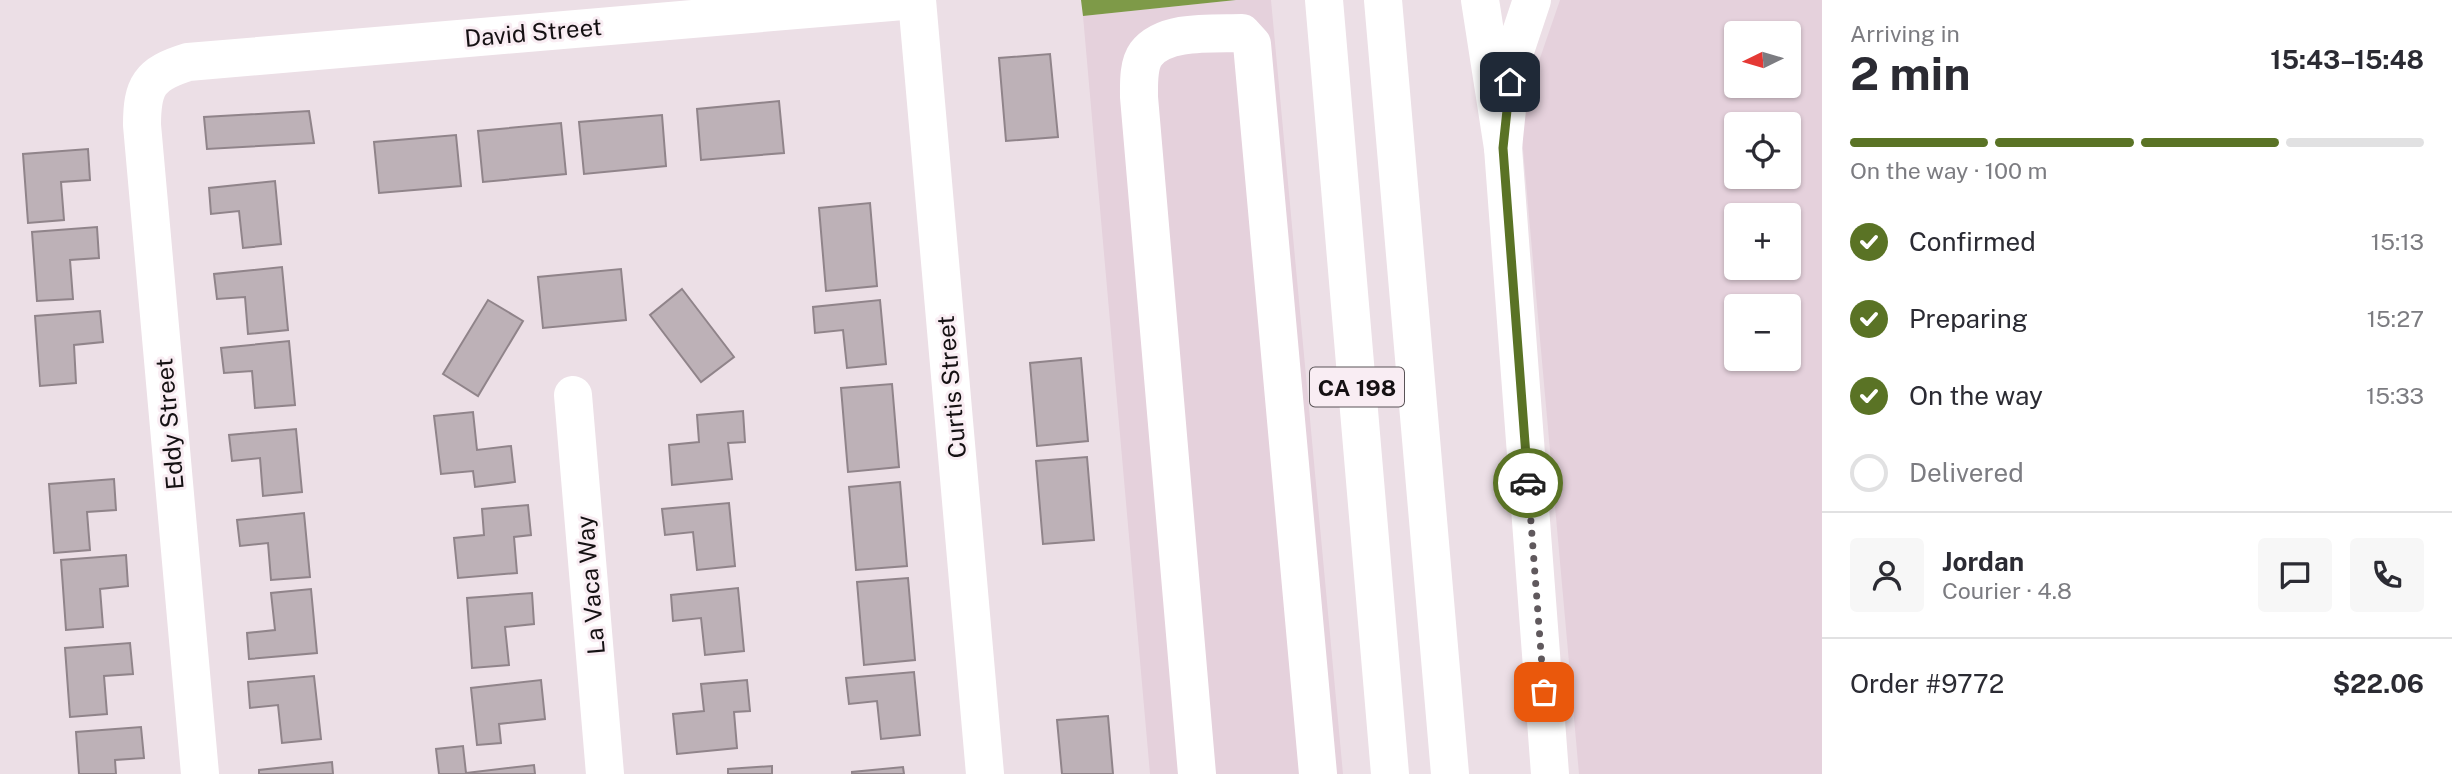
<!DOCTYPE html>
<html lang="en">
<head>
<meta charset="utf-8">
<style>
	:root { --surface:#fff; --page:#f7f7f7; --text:#2b2b33; --muted:#7c7c81; --line:#e1e1e2; --accent:#5a7325 }
	body { margin:0; font-family:"Public Sans",sans-serif; background:var(--page); color:var(--text); height:100vh; display:flex; flex-direction:column; font-size:26px; white-space:nowrap }
	* { box-sizing:border-box; margin:0 }
	p { font-size:23px; color:var(--muted) }
	.icon { flex:none; width:38px; height:38px; fill:none; stroke:currentColor; stroke-width:2; stroke-linecap:round; stroke-linejoin:round }
	.map { position:relative; flex:1; overflow:hidden }
	.drawer { display:flex; flex-direction:column; background:var(--surface); width:630px }
	.drawer>* { flex:none }
	.needle { width:46px; rotate:265deg }
	.fabs { position:absolute; left:1724px; top:21px; display:grid; gap:14px }
	.fabs a { display:grid; place-items:center; width:77px; height:77px; border-radius:7px; background:var(--surface); box-shadow:0 2px 5px #0004; font-size:35px }
	.pin { position:absolute; display:grid; place-items:center; width:60px; height:60px; color:#fff; margin:-30px; border-radius:14px; box-shadow:0 4px 10px #0006 }
	.courier { position:absolute; display:grid; place-items:center; width:70px; height:70px; margin:-35px; border:5px solid #5a7325; border-radius:50%; background:#fff; color:#222; box-shadow:0 2px 9px #0007 }
	.overview em { font-style:normal; font-weight:700 }
	.overview div { display:flex; flex-direction:column-reverse }
	.overview { display:flex; align-items:center; justify-content:space-between; height:119px; padding:0 28px }
	h1 { font-size:46px; font-weight:700; line-height:52px }
	.bar { display:grid; grid-template-columns:repeat(4,1fr); gap:10px 7px; align-content:center; height:84px; padding:0 28px }
	.bar i { height:9px; border-radius:5px; background:var(--line) }
	.bar .current { background:var(--accent) }
	.bar p { grid-column:span 4 }
	.line { display:flex; align-items:center; gap:18px; padding:0 28px; border-top:2px solid var(--line) }
	.line div { flex:1 }
	.round { display:grid; place-items:center; flex:none; width:74px; height:74px; border-radius:7px; background:var(--page) }
	ol { padding:0 28px; list-style:none }
	li { display:flex; align-items:center; gap:21px; height:77px }
	li p { margin-inline-start:auto }
	li .icon { padding:7px; border-radius:50%; background:var(--accent); color:#fff; stroke-width:4 }
	li:last-child { color:var(--muted) }
	li i { width:38px; height:38px; border:4px solid var(--line); border-radius:50% }
	main { display:flex; flex:1; min-height:0 }
	.map>svg:first-child { display:block }
	.built { fill:#e5d1dc; fill-rule:evenodd }
	.water { fill:#7e9a48 }
	.building { fill:#bdb1b7; stroke:#90848a; stroke-width:2 }
	.lines { fill:none; stroke-linecap:round; stroke-linejoin:round }
	.minor { stroke:#fff; stroke-width:38 }
	.highway { stroke:#fff; stroke-width:38 }
	.done { stroke:#60595d; stroke-width:7; stroke-dasharray:0 12.6 }
	.route { stroke:#5a7325; stroke-width:9 }
	.labels { text-anchor:middle; dominant-baseline:central; stroke-width:6; stroke-linejoin:round; paint-order:stroke }
	.shield { fill:#f9edf3; stroke:#595356; stroke-width:2 }
	.shield-label { font-size:23px; font-weight:bold; fill:#151113 }
	.street-label { font-size:24px; fill:#151113; stroke:#f9edf3 }
</style>
</head>
<body>
<main>
<div class="map">
<svg width="1822" height="774" viewBox="0 0 1822 774">
	<rect width="100%" height="100%" fill="#ecdfe6"/>
	<!-- built -->
	<g class="built">
		<path d="M 1236,0 L 1271,0 L 1343,774 L 1150,774 L 1083,16 Z"/>
		<path d="M 1560,0 L 1822,0 L 1822,774 L 1579,774 L 1520,116 ZM 1736,33 L 1788,33 L 1788,86 L 1736,86 ZM 1736,124 L 1788,124 L 1788,177 L 1736,177 ZM 1736,215 L 1788,215 L 1788,268 L 1736,268 ZM 1736,306 L 1788,306 L 1788,359 L 1736,359 Z"/>
	</g>
	<!-- water -->
	<path class="water" d="M 1081,0 L 1236,0 L 1083,16 Z"/>
	<!-- building -->
	<g class="building">
		<path d="M 1050,54 L 1058,137 L 1006,141 L 999,58 Z"/>
		<path d="M 779,101 L 784,153 L 701,160 L 697,109 Z"/>
		<path d="M 309,111 L 314,143 L 207,149 L 204,117 Z"/>
		<path d="M 662,115 L 666,166 L 584,174 L 579,122 Z"/>
		<path d="M 561,123 L 566,174 L 483,182 L 478,131 Z"/>
		<path d="M 456,135 L 461,186 L 379,193 L 374,142 Z"/>
		<path d="M 88,149 L 90,180 L 61,182 L 64,220 L 28,223 L 23,154 Z"/>
		<path d="M 275,181 L 281,244 L 243,248 L 239,211 L 211,214 L 209,188 Z"/>
		<path d="M 870,203 L 877,286 L 826,291 L 819,208 Z"/>
		<path d="M 97,227 L 99,258 L 70,260 L 73,299 L 37,301 L 32,232 Z"/>
		<path d="M 282,267 L 288,330 L 248,334 L 245,297 L 217,299 L 214,274 Z"/>
		<path d="M 621,269 L 626,320 L 543,328 L 538,277 Z"/>
		<path d="M 682,289 L 734,357 L 701,382 L 650,315 Z"/>
		<path d="M 488,300 L 523,321 L 478,396 L 443,374 Z"/>
		<path d="M 880,300 L 886,364 L 847,368 L 843,330 L 815,333 L 813,307 Z"/>
		<path d="M 100,311 L 103,342 L 74,345 L 76,383 L 40,386 L 35,316 Z"/>
		<path d="M 289,341 L 295,405 L 255,408 L 252,371 L 224,373 L 221,348 Z"/>
		<path d="M 1081,358 L 1088,441 L 1037,446 L 1030,363 Z"/>
		<path d="M 892,384 L 899,467 L 848,472 L 841,388 Z"/>
		<path d="M 743,411 L 745,442 L 728,443 L 732,479 L 672,485 L 669,445 L 699,442 L 697,415 Z"/>
		<path d="M 473,412 L 477,450 L 511,446 L 515,482 L 475,487 L 473,471 L 441,474 L 434,416 Z"/>
		<path d="M 296,429 L 302,492 L 263,496 L 260,458 L 232,461 L 229,435 Z"/>
		<path d="M 1087,457 L 1094,540 L 1043,544 L 1036,461 Z"/>
		<path d="M 114,479 L 116,510 L 87,512 L 90,550 L 54,553 L 49,484 Z"/>
		<path d="M 900,482 L 907,566 L 856,570 L 849,487 Z"/>
		<path d="M 729,503 L 735,566 L 697,570 L 693,532 L 665,535 L 662,509 Z"/>
		<path d="M 528,505 L 531,535 L 514,537 L 517,573 L 458,578 L 454,538 L 484,535 L 482,509 Z"/>
		<path d="M 304,513 L 310,577 L 271,580 L 268,543 L 240,546 L 237,520 Z"/>
		<path d="M 126,555 L 128,586 L 100,589 L 103,627 L 66,630 L 61,560 Z"/>
		<path d="M 908,578 L 915,660 L 864,665 L 857,582 Z"/>
		<path d="M 738,588 L 744,651 L 705,655 L 701,618 L 673,621 L 671,595 Z"/>
		<path d="M 311,589 L 317,653 L 249,659 L 247,633 L 275,630 L 271,593 Z"/>
		<path d="M 532,593 L 534,624 L 505,627 L 509,665 L 472,668 L 467,598 Z"/>
		<path d="M 130,643 L 133,674 L 104,676 L 107,714 L 70,717 L 65,648 Z"/>
		<path d="M 914,672 L 920,735 L 881,739 L 877,701 L 849,704 L 846,678 Z"/>
		<path d="M 314,676 L 321,739 L 282,743 L 278,705 L 250,708 L 248,682 Z"/>
		<path d="M 541,680 L 545,719 L 499,724 L 501,743 L 477,745 L 471,688 Z"/>
		<path d="M 747,680 L 750,711 L 734,712 L 737,748 L 677,754 L 673,714 L 704,711 L 701,684 Z"/>
		<path d="M 1108,716 L 1113,774 L 1062,774 L 1057,720 Z"/>
		<path d="M 141,727 L 144,758 L 115,760 L 116,774 L 79,774 L 76,732 Z"/>
		<path d="M 463,746 L 466,773 L 534,765 L 535,774 L 439,774 L 436,749 Z"/>
		<path d="M 332,762 L 333,774 L 259,774 L 259,770 Z"/>
		<path d="M 772,766 L 772,774 L 728,774 L 728,769 Z"/>
		<path d="M 903,767 L 904,774 L 852,774 L 852,772 Z"/>
	</g>
	<g class="lines">
		<!-- minor -->
		<g class="minor">
			<path d="M 917,0 L 985,774"/>
			<path d="M 1480,0 L 1503,148 L 1512,60 L 1532,0"/>
			<path d="M 1503,148 L 1550,774"/>
			<path d="M 573,395 L 605,774"/>
			<path d="M 200,774 L 142,125 C 142,86 149,74 188,62 L 915,0"/>
			<path d="M 1197,774 L 1139,97 C 1139,84 1138,65 1146,54 C 1165,29 1214,34 1242,33 L 1252,44 L 1318,774"/>
		</g>
		<!-- highway -->
		<g class="highway">
			<path d="M 1324,0 L 1390,774"/>
			<path d="M 1383,0 L 1450,774"/>
		</g>
	</g>
	<g class="lines">
		<!-- done -->
		<path class="done" d="M 1528,483 L 1544,692"/>
		<!-- route -->
		<path class="route" d="M 1510,82 L 1503,148 L 1528,483"/>
	</g>
	<g class="labels">
		<!-- shield labels -->
		<rect class="shield" x="1310" y="367.5" width="94" height="39" rx="5"/>
		<g class="shield-label">
			<text x="1357" y="387">CA 198</text>
		</g>
		<!-- street labels -->
		<g class="street-label">
			<text transform="translate(533 32) rotate(-5)">David Street</text>
			<text transform="translate(951 387) rotate(-95)">Curtis Street</text>
			<text transform="translate(169 424) rotate(-95)">Eddy Street</text>
			<text transform="translate(590 585) rotate(-95)">La Vaca Way</text>
		</g>
	</g>
</svg>
<div class="fabs">
<a><svg class="needle" viewBox="-14 -14 28 28"><path d="M0-13l5 13h-10z" fill="#e53935"/><path d="M0 13l5-13h-10z" fill="#7c7c81"/></svg></a>
<a><svg class="icon" aria-label="locate" viewBox="0 0 24 24"><circle cx="12" cy="12" r="6"/><path d="M12 2v4M12 18v4M2 12h4M18 12h4"/></svg></a>
<a>+</a>
<a>−</a>
</div>
<div class="pin" style="left:1544px;top:692px;background:#ea580c"><svg class="icon" aria-label="bag" viewBox="0 0 24 24"><path d="M5 8h14l-1 12H6zM9 8a3 3 0 0 1 6 0"/></svg></div>
<div class="pin" style="left:1510px;top:82px;background:#1f2937"><svg class="icon" aria-label="home" viewBox="0 0 24 24"><path d="M3 11l9-7 9 7M6 9v11h12V9"/></svg></div>
<div class="courier" style="left:1528px;top:483px"><svg class="icon" aria-label="car" viewBox="0 0 24 24"><path d="M5 17H2v-5l4-1 3-4h7l3 4 3 1v5h-3M9 17h6M6 11h13"/><circle cx="7" cy="17" r="2"/><circle cx="17" cy="17" r="2"/></svg></div>
</div>
<section class="drawer">
<div class="overview"><div><h1>2 min</h1><p>Arriving in</p></div><em>15:43–15:48</em></div>
<div class="bar"><i class="current"></i><i class="current"></i><i class="current"></i><i></i><p>On the way · 100 m</p></div>
<ol>
<li><svg class="icon" aria-label="check" viewBox="0 0 24 24"><path d="M5 12l5 5 9-10"/></svg>Confirmed<p>15:13</p></li>
<li><svg class="icon" aria-label="check" viewBox="0 0 24 24"><path d="M5 12l5 5 9-10"/></svg>Preparing<p>15:27</p></li>
<li><svg class="icon" aria-label="check" viewBox="0 0 24 24"><path d="M5 12l5 5 9-10"/></svg>On the way<p>15:33</p></li>
<li><i></i>Delivered</li>
</ol>
<div class="line" style="height:126px"><a class="round"><svg class="icon" aria-label="person" viewBox="0 0 24 24"><circle cx="12" cy="8" r="4"/><path d="M4 21q1-7 8-7t8 7"/></svg></a><div><b>Jordan</b><p>Courier · 4.8</p></div><a class="round"><svg class="icon" aria-label="chat" viewBox="0 0 24 24"><path d="M4 5h16v11H9l-5 4z"/></svg></a><a class="round"><svg class="icon" aria-label="phone" viewBox="0 0 24 24"><path d="M5 4h4l2 5-3 2q2 4 5 5l2-3 5 2v4C11 20 4 13 5 4z"/></svg></a></div>
<div class="line" style="height:91px"><div>Order #9772</div><b>$22.06</b></div>
</section>
</main>
</body>
</html>
